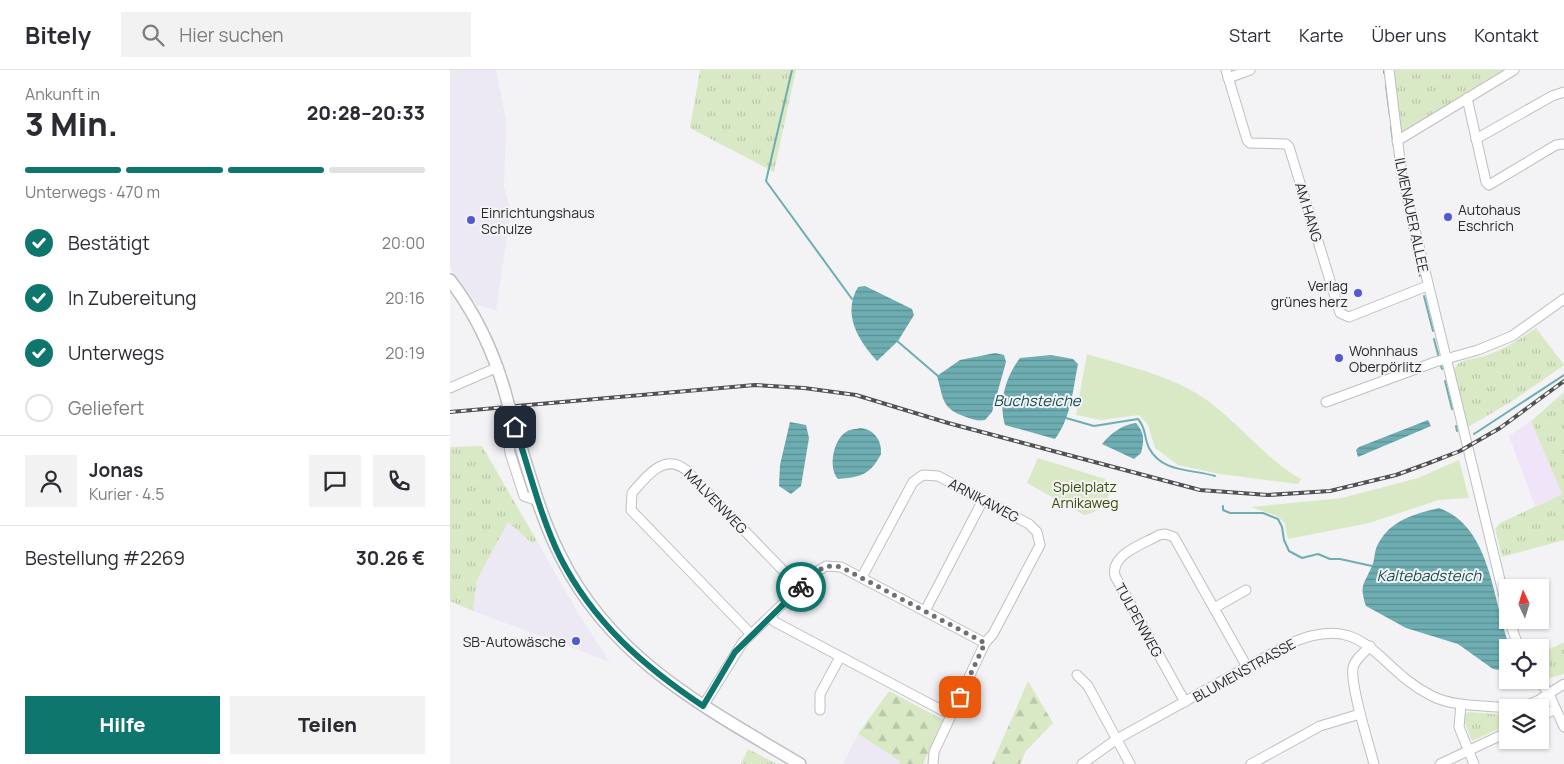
<!DOCTYPE html>
<html lang="de">
<head>
<meta charset="utf-8">
<style>
	:root { --surface:#fff; --page:#f2f2f3; --text:#2b2b33; --muted:#7c7c81; --line:#e1e1e2; --accent:#0f766e }
	body { margin:0; font-family:Manrope,sans-serif; background:var(--page); color:var(--text); height:100vh; display:flex; flex-direction:column; font-size:19px; white-space:nowrap }
	* { box-sizing:border-box; margin:0 }
	p { font-size:16px; color:var(--muted) }
	.icon { flex:none; width:28px; height:28px; fill:none; stroke:currentColor; stroke-width:2; stroke-linecap:round; stroke-linejoin:round }
	.map { position:relative; flex:1; overflow:hidden }
	.side { display:flex; flex-direction:column; background:var(--surface); width:450px }
	.side>* { flex:none }
	.needle { width:32px; rotate:356deg }
	.controls { position:absolute; left:1049px; top:509px; display:grid; gap:10px }
	.controls a { display:grid; place-items:center; width:50px; height:50px; border-radius:0px; background:var(--surface); box-shadow:0 1px 4px #0004; font-size:25px }
	.pin { position:absolute; display:grid; place-items:center; width:42px; height:42px; color:#fff; margin:-21px; border-radius:10px; box-shadow:0 2px 8px #0006 }
	.courier { position:absolute; display:grid; place-items:center; width:50px; height:50px; margin:-25px; border:4px solid #0f766e; border-radius:50%; background:#fff; color:#222; box-shadow:0 1px 6px #0007 }
	.overview em { font-style:normal; font-weight:800 }
	.overview div { display:flex; flex-direction:column-reverse }
	.overview { display:flex; align-items:center; justify-content:space-between; height:85px; padding:0 25px }
	h1 { font-size:32px; font-weight:800; line-height:38px }
	.bar { display:grid; grid-template-columns:repeat(4,1fr); gap:8px 5px; align-content:center; height:60px; padding:0 25px }
	.bar i { height:6px; border-radius:4px; background:var(--line) }
	.bar .on { background:var(--accent) }
	.bar p { grid-column:span 4 }
	.line { display:flex; align-items:center; gap:12px; padding:0 25px; border-top:1px solid var(--line) }
	.line div { flex:1 }
	.round { display:grid; place-items:center; flex:none; width:52px; height:52px; border-radius:0px; background:var(--page) }
	ol { padding:0 25px; list-style:none }
	li { display:flex; align-items:center; gap:15px; height:55px }
	li p { margin-inline-start:auto }
	li .icon { padding:5px; border-radius:50%; background:var(--accent); color:#fff; stroke-width:4 }
	li:last-child { color:var(--muted) }
	li i { width:28px; height:28px; border:2px solid var(--line); border-radius:50% }
	.button { display:flex; gap:10px; margin-top:auto; padding:10px 25px }
	.button a { flex:1; height:58px; border-radius:0px; background:var(--accent); color:#fff; font-size:20px; font-weight:800; line-height:58px; text-align:center }
	.button a+a { background:var(--page); color:var(--text) }
	header { display:flex; align-items:center; gap:30px; box-sizing:border-box; height:70px; padding:0 25px; background:var(--surface); border-bottom:1px solid var(--line) }
	header strong { font-size:24px }
	nav { display:flex; gap:28px; margin-inline-start:auto; font-size:18px }
	.search { width:350px; height:45px; background:var(--page); display:flex; align-items:center; gap:12px; box-sizing:border-box; padding:0 18px; border-radius:0px; color:var(--muted); font-size:19px }
	main { display:flex; flex:1; min-height:0 }
	.map>svg:first-child { display:block }
	.built { fill:#ede9f4 }
	.education { fill:#f0e4f8 }
	.grass { fill:url(#grass-tufts) }
	.forest { fill:url(#forest-firs) }
	.green { fill:#d9e9c5 }
	.water { fill:url(#water-rules) }
	.lines { fill:none; stroke-linecap:round; stroke-linejoin:round }
	.stream { stroke:#6eaeb2; stroke-width:2 }
	.minor-casing { stroke:#bfbec1; stroke-width:11 }
	.major-casing { stroke:#bfbec1; stroke-width:14 }
	.minor { stroke:#fff; stroke-width:9 }
	.major { stroke:#fff; stroke-width:11 }
	.rail-casing { stroke:#515153; stroke-width:4 }
	.rail { stroke:#f3f2f5; stroke-width:2; stroke-dasharray:5.5; stroke-linecap:butt }
	.major-bridge-casing { stroke:#bfbec1; stroke-width:14; stroke-linecap:butt }
	.major-bridge { stroke:#fff; stroke-width:11 }
	.done { stroke:#706f71; stroke-width:5; stroke-dasharray:0 9 }
	.route { stroke:#0f766e; stroke-width:6 }
	.poi-dot { fill:#5359d0; stroke:#f3f2f5; stroke-width:2 }
	.labels { text-anchor:middle; dominant-baseline:central; stroke-width:4; stroke-linejoin:round; paint-order:stroke }
	.poi-label { font-size:14px; fill:#29292a; stroke:#f3f2f5; text-anchor:start }
	.street-label { font-size:14px; fill:#29292a; stroke:#f3f2f5 }
	.park-label { font-size:14px; fill:#364d05; stroke:#f3f2f5 }
	.water-label { font-size:15px; font-style:italic; fill:#134d50; stroke:#f3f2f5 }
</style>
</head>
<body>
<header>
<strong>Bitely</strong>
<div class="search"><svg class="icon" aria-label="search" viewBox="0 0 24 24"><circle cx="10" cy="10" r="6"/><path d="M15 15l6 6"/></svg>Hier suchen</div>
<nav><a>Start</a><a>Karte</a><a>Über uns</a><a>Kontakt</a></nav>
</header>
<main>
<section class="side">
<div class="overview"><div><h1>3 Min.</h1><p>Ankunft in</p></div><em>20:28–20:33</em></div>
<div class="bar"><i class="on"></i><i class="on"></i><i class="on"></i><i></i><p>Unterwegs · 470 m</p></div>
<ol>
<li><svg class="icon" aria-label="check" viewBox="0 0 24 24"><path d="M5 12l5 5 9-10"/></svg>Bestätigt<p>20:00</p></li>
<li><svg class="icon" aria-label="check" viewBox="0 0 24 24"><path d="M5 12l5 5 9-10"/></svg>In Zubereitung<p>20:16</p></li>
<li><svg class="icon" aria-label="check" viewBox="0 0 24 24"><path d="M5 12l5 5 9-10"/></svg>Unterwegs<p>20:19</p></li>
<li><i></i>Geliefert</li>
</ol>
<div class="line" style="height:90px"><a class="round"><svg class="icon" aria-label="person" viewBox="0 0 24 24"><circle cx="12" cy="8" r="4"/><path d="M4 21q1-7 8-7t8 7"/></svg></a><div><b>Jonas</b><p>Kurier · 4.5</p></div><a class="round"><svg class="icon" aria-label="chat" viewBox="0 0 24 24"><path d="M4 5h16v11H9l-5 4z"/></svg></a><a class="round"><svg class="icon" aria-label="phone" viewBox="0 0 24 24"><path d="M5 4h4l2 5-3 2q2 4 5 5l2-3 5 2v4C11 20 4 13 5 4z"/></svg></a></div>
<div class="line" style="height:65px"><div>Bestellung #2269</div><b>30.26 €</b></div>
<div class="button"><a>Hilfe</a><a>Teilen</a></div>
</section>
<div class="map">
<svg width="1114" height="694" viewBox="0 0 1114 694">
	<defs>
		<pattern id="grass-tufts" width="24" height="20" patternUnits="userSpaceOnUse" patternTransform="scale(1.25)"><rect width="24" height="20" fill="#d9e9c5"/><path d="M3 7l-1-3M5 7V3M7 7l1-3M15 17l-1-3M17 17v-4M19 17l1-3" fill="none" stroke="#bac8a9"/></pattern>
		<pattern id="forest-firs" width="22" height="20" patternUnits="userSpaceOnUse" patternTransform="scale(1.25)"><rect width="22" height="20" fill="#d9e9c5"/><path d="M5 1l3.5 6h-7zM16 11l3.5 6h-7z" fill="#bac8a9"/></pattern>
		<pattern id="water-rules" width="6" height="5" patternUnits="userSpaceOnUse" patternTransform="scale(1.25)"><rect width="6" height="5" fill="#6eaeb2"/><path d="M0 2.5h6" fill="none" stroke="#5a8e91"/></pattern>
	</defs>
	<rect width="100%" height="100%" fill="#f3f2f5"/>
	<!-- built -->
	<g class="built">
		<path d="M 0,0 L 46,0 L 56,51 L 54,117 L 61,140 L 46,240 L 27,235 L 0,198 Z"/>
		<path d="M 58,452 L 82,473 L 87,471 L 128,543 L 160,592 L 23,541 L 27,510 Z"/>
		<path d="M 408,664 L 450,691 L 449,694 L 393,694 Z"/>
	</g>
	<!-- education -->
	<path class="education" d="M 1081,351 L 1112,424 L 1085,436 L 1059,366 Z"/>
	<!-- grass -->
	<g class="grass">
		<path d="M 250,0 L 346,0 L 324,102 L 240,58 Z"/>
		<path d="M 944,0 L 1057,0 L 954,62 L 949,57 Z"/>
		<path d="M 1086,258 L 1114,295 L 1064,330 L 1018,357 L 1004,300 C 1008,290 1017,290 1027,288 C 1049,283 1068,270 1086,258 Z"/>
		<path d="M 1114,322 L 1114,470 L 1052,487 L 1045,459 L 1050,453 L 1112,424 L 1081,351 Z"/>
		<path d="M 32,376 L 87,471 L 82,473 L 58,452 L 27,510 L 23,541 L 0,531 L 0,377 Z"/>
		<path d="M 1114,572 L 1114,604 L 1100,608 L 1090,592 L 1090,584 Z"/>
		<path d="M 1018,642 L 1057,645 L 1057,655 L 1022,671 L 1014,651 L 1014,645 Z"/>
		<path d="M 298,679 L 327,694 L 291,694 Z"/>
	</g>
	<!-- forest -->
	<g class="forest">
		<path d="M 578,611 L 603,653 L 576,681 L 570,694 L 542,694 Z"/>
		<path d="M 439,621 L 493,650 L 473,694 L 449,694 L 450,691 L 408,664 Z"/>
	</g>
	<!-- green -->
	<g class="green">
		<path d="M 637,284 C 679,297 725,306 761,333 C 792,357 817,390 851,409 L 848,414 L 770,404 L 728,395 L 705,378 L 698,355 L 689,345 L 651,350 L 626,345 Z"/>
		<path d="M 588,388 L 655,409 L 661,421 C 655,434 648,443 634,445 L 577,413 Z"/>
		<path d="M 1009,390 L 1019,428 L 989,430 L 919,453 L 838,469 L 835,453 L 827,446 L 801,437 L 892,428 L 968,408 Z"/>
	</g>
	<!-- water -->
	<g class="water">
		<path d="M 415,216 L 462,239 L 464,245 L 448,271 L 427,291 C 408,270 392,244 408,217 Z"/>
		<path d="M 545,283 L 554,285 L 556,292 L 542,342 L 535,350 C 528,351 524,350 516,347 C 491,338 494,330 487,306 L 510,290 Z"/>
		<path d="M 601,285 L 623,289 L 628,294 C 623,319 621,348 605,369 L 555,355 C 548,332 556,306 570,288 Z"/>
		<path d="M 978,350 L 981,356 L 908,387 L 906,380 L 909,377 Z"/>
		<path d="M 340,352 L 356,355 L 359,368 L 351,416 L 341,424 L 329,416 L 330,395 Z"/>
		<path d="M 686,353 C 695,363 694,371 691,383 L 684,389 L 652,374 C 661,363 672,355 686,353 Z"/>
		<path d="M 411,358 C 425,360 432,371 431,384 C 420,405 411,407 388,409 C 378,398 383,370 396,362 C 400,359 406,359 411,358 Z"/>
		<path d="M 989,438 C 1042,457 1042,531 1060,577 L 1058,578 L 1057,601 L 1043,599 L 1008,574 L 956,558 L 916,536 C 909,514 914,515 922,496 C 925,490 924,481 928,474 C 941,450 964,444 989,438 Z"/>
	</g>
	<g class="lines">
		<!-- stream -->
		<g class="stream">
			<path d="M 342,0 L 316,111 L 402,229"/>
			<path d="M 934,0 L 934,3"/>
			<path d="M 936,15 L 940,46"/>
			<path d="M 941,57 L 944,77"/>
			<path d="M 955,140 L 970,206"/>
			<path d="M 974,226 L 983,261"/>
			<path d="M 984,269 L 989,288"/>
			<path d="M 446,270 L 488,306"/>
			<path d="M 990,293 L 992,299"/>
			<path d="M 995,311 L 1002,339"/>
			<path d="M 616,348 L 644,356 L 688,349 C 696,357 694,368 699,378 C 712,403 742,399 765,406"/>
			<path d="M 1006,356 L 1007,361"/>
			<path d="M 1024,364 L 1114,305"/>
			<path d="M 773,436 L 773,440 L 780,443 L 813,443 L 828,449 L 832,457 L 834,470 L 839,481 L 852,488 L 868,484 L 880,489 L 890,489 L 922,496"/>
		</g>
		<defs>
			<g id="minor">
				<path d="M 776,0 L 797,70 L 800,73 L 836,74 L 839,77 L 890,243 L 899,247 L 977,216"/>
				<path d="M 939,0 L 952,106 L 1058,543"/>
				<path d="M 778,8 L 800,0"/>
				<path d="M 1017,28 L 1036,112 L 1039,115 L 1106,75 L 1114,74"/>
				<path d="M 1026,69 L 1102,26 L 1114,22"/>
				<path d="M 947,71 L 1064,0"/>
				<path d="M 0,318 L 48,297"/>
				<path d="M 876,332 L 985,292 L 1028,280 L 1062,266 L 1114,229"/>
				<path d="M 65,357 L 58,362 L 58,367 L 60,383 L 74,426 L 88,431"/>
				<path d="M 412,507 L 463,412 L 473,405 L 488,406 L 579,454 L 587,462 L 590,475 L 543,564 L 535,573 L 484,682 L 483,694"/>
				<path d="M 764,538 L 796,520"/>
				<path d="M 475,541 L 533,430"/>
				<path d="M 321,547 L 325,552 L 501,645"/>
				<path d="M 1059,550 L 1069,578"/>
				<path d="M 301,564 L 181,440 L 182,423 C 196,407 214,382 236,400 L 350,518"/>
				<path d="M 920,576 C 915,582 904,590 903,598 C 900,616 919,674 924,694"/>
				<path d="M 627,605 L 638,616 L 680,694"/>
				<path d="M 1089,610 L 1099,624 L 1114,657"/>
				<path d="M 735,632 L 665,506 C 660,484 694,474 709,465 L 715,464 L 724,467 L 797,597"/>
				<path d="M 1011,634 L 1009,657 L 1024,694"/>
				<path d="M 253,636 L 293,572 L 366,502 L 376,496 L 391,497 L 535,573"/>
				<path d="M 1071,638 L 1089,630 L 1114,614"/>
				<path d="M 370,640 L 370,624 L 390,587"/>
				<path d="M 1090,647 L 1105,639"/>
				<path d="M 632,694 L 667,669 L 839,574 C 917,539 925,598 982,626 C 1004,637 1033,635 1058,638"/>
				<path d="M 801,694 L 870,656 L 910,644"/>
				<path d="M 990,694 L 1058,662"/>
			</g>
			<g id="major">
				<path d="M 0,210 C 26,244 43,280 55,322"/>
				<path d="M 63,352 C 78,397 89,445 111,487 C 162,590 256,638 350,694"/>
			</g>
		</defs>
		<!-- minor casing -->
		<use href="#minor" class="minor-casing"/>
		<!-- major casing -->
		<use href="#major" class="major-casing"/>
		<!-- minor -->
		<use href="#minor" class="minor"/>
		<!-- major -->
		<use href="#major" class="major"/>
		<defs>
			<path id="rail" d="M 0,342 L 305,315 L 354,318 L 406,325 L 498,353 L 750,420 L 818,425 L 880,421 L 946,405 L 979,393 L 1010,381 L 1050,358 L 1114,311"/>
		</defs>
		<!-- rail casing -->
		<use href="#rail" class="rail-casing"/>
		<!-- rail -->
		<use href="#rail" class="rail"/>
		<defs>
			<path id="major-bridge" d="M 55,322 L 63,352"/>
		</defs>
		<!-- major-bridge casing -->
		<use href="#major-bridge" class="major-bridge-casing"/>
		<!-- major-bridge -->
		<use href="#major-bridge" class="major-bridge"/>
	</g>
	<g class="lines">
		<!-- done -->
		<path class="done" d="M 351,517 C 363,505 372,492 391,497 L 535,573 L 510,627"/>
		<!-- route -->
		<path class="route" d="M 65,357 C 80,401 90,446 110,487 C 143,552 193,596 253,636 L 285,582 L 351,517"/>
	</g>
	<!-- markers -->
	<g class="poi-dot">
		<circle cx="998" cy="147" r="5"/>
		<circle cx="21" cy="150" r="5"/>
		<circle cx="908" cy="223" r="5"/>
		<circle cx="889" cy="288" r="5"/>
		<circle cx="126" cy="571" r="5"/>
	</g>
	<g class="labels">
		<!-- poi labels -->
		<g class="poi-label">
			<text x="1008" y="139">Autohaus<tspan x="1008" dy="16">Eschrich</tspan></text>
			<text x="31" y="142">Einrichtungshaus<tspan x="31" dy="16">Schulze</tspan></text>
			<text x="898" y="215" text-anchor="end">Verlag<tspan x="898" dy="16">grünes herz</tspan></text>
			<text x="899" y="280">Wohnhaus<tspan x="899" dy="16">Oberpörlitz</tspan></text>
			<text x="116" y="571" text-anchor="end">SB-Autowäsche</text>
		</g>
		<!-- street labels -->
		<g class="street-label">
			<text transform="translate(859 142) rotate(73)">AM HANG</text>
			<text transform="translate(962 145) rotate(78)">ILMENAUER ALLEE</text>
			<text transform="translate(534 430) rotate(28)">ARNIKAWEG</text>
			<text transform="translate(266 431) rotate(46)">MALVENWEG</text>
			<text transform="translate(689 550) rotate(61)">TULPENWEG</text>
			<text transform="translate(794 600) rotate(-29)">BLUMENSTRASSE</text>
		</g>
		<!-- park labels -->
		<g class="park-label">
			<text x="635" y="416">Spielplatz<tspan x="635" dy="16">Arnikaweg</tspan></text>
		</g>
		<!-- water labels -->
		<g class="water-label">
			<text x="587" y="330">Buchsteiche</text>
			<text x="979" y="505">Kaltebadsteich</text>
		</g>
	</g>
</svg>
<div class="controls">
<a><svg class="needle" viewBox="-14 -14 28 28"><path d="M0-13l5 13h-10z" fill="#e53935"/><path d="M0 13l5-13h-10z" fill="#7c7c81"/></svg></a>
<a><svg class="icon" aria-label="locate" viewBox="0 0 24 24"><circle cx="12" cy="12" r="6"/><path d="M12 2v4M12 18v4M2 12h4M18 12h4"/></svg></a>
<a><svg class="icon" aria-label="layers" viewBox="0 0 24 24"><path d="M12 4l9 5-9 5-9-5zM3 14l9 5 9-5"/></svg></a>
</div>
<div class="pin" style="left:510px;top:627px;background:#ea580c"><svg class="icon" aria-label="bag" viewBox="0 0 24 24"><path d="M5 8h14l-1 12H6zM9 8a3 3 0 0 1 6 0"/></svg></div>
<div class="pin" style="left:65px;top:357px;background:#1f2937"><svg class="icon" aria-label="home" viewBox="0 0 24 24"><path d="M3 11l9-7 9 7M6 9v11h12V9"/></svg></div>
<div class="courier" style="left:351px;top:517px"><svg class="icon" aria-label="bike" viewBox="0 0 24 24"><circle cx="6" cy="16" r="4"/><circle cx="18" cy="16" r="4"/><path d="M6 16l4-8h5l3 8M10 8l3 8H6M13 5h3"/></svg></div>
</div>
</main>
</body>
</html>
